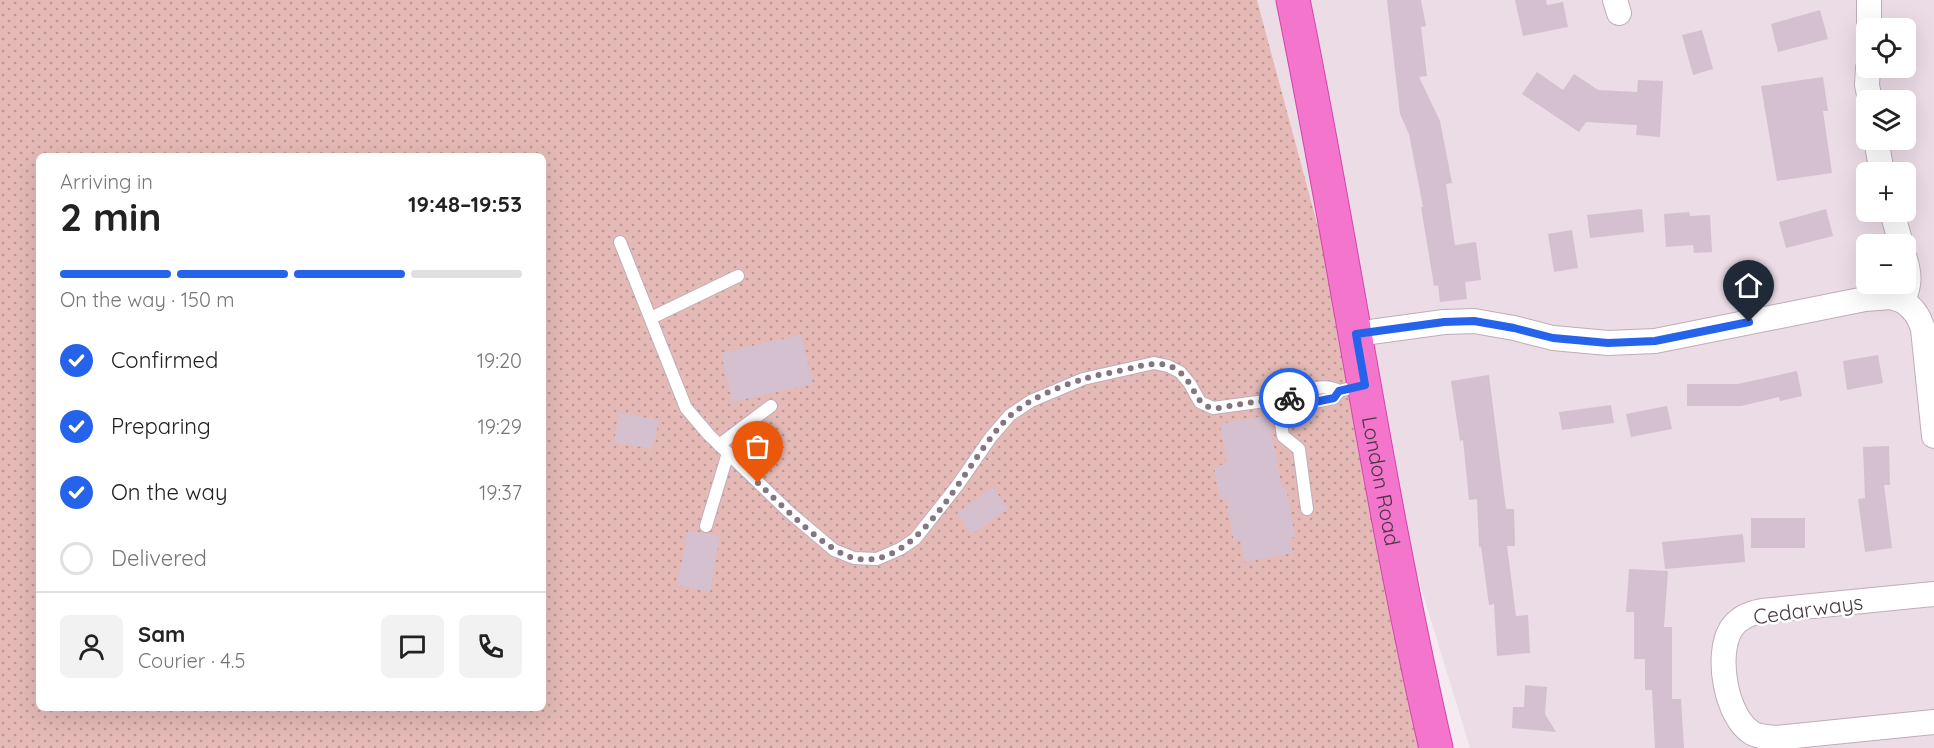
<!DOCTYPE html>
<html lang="en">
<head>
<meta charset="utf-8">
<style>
	:root { --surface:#fff; --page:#f2f2f2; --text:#222; --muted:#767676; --line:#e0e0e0; --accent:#2563eb }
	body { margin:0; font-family:Quicksand,sans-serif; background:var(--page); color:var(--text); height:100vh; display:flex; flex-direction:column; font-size:22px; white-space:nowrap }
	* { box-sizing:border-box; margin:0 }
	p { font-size:20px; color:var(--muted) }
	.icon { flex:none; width:33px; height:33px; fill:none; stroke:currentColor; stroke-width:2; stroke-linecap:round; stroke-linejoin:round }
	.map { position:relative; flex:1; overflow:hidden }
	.drawer { position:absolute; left:36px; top:153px; width:510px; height:558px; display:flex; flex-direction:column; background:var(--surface); border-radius:9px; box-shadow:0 6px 24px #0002 }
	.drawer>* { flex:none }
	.controls { position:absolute; left:1856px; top:18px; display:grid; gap:12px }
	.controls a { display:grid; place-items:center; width:60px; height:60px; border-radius:9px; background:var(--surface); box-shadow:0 6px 24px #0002; font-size:30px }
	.pin { position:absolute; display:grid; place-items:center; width:51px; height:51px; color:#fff; margin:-62px -26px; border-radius:50% 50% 50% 0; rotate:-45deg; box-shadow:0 0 6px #0007 }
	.pin .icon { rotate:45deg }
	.courier { position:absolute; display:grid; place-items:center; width:60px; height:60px; margin:-30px; border:4px solid #2563eb; border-radius:50%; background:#fff; color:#222; box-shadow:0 2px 8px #0007 }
	.headline em { font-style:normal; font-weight:700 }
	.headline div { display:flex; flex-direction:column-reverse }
	.headline { display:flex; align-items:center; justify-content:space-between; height:102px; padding:0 24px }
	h1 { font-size:39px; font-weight:700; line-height:45px }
	.bar { display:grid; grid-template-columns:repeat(4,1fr); gap:9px 6px; align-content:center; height:72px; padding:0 24px }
	.bar i { height:8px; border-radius:4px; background:var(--line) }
	.bar .selected { background:var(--accent) }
	.bar p { grid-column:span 4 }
	.line { display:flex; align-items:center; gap:15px; padding:0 24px; border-top:2px solid var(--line) }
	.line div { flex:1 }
	.round { display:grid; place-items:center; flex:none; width:63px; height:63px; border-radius:9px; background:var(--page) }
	ol { padding:0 24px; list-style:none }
	li { display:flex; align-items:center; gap:18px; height:66px }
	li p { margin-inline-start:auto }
	li .icon { padding:6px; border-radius:50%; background:var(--accent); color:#fff; stroke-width:4 }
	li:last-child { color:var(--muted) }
	li i { width:33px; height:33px; border:3px solid var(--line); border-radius:50% }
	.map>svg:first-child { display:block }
	.residential { fill:#ebdce6; fill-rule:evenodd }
	.grass { fill:url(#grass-dots); fill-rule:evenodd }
	.building { fill:#d5c0cf }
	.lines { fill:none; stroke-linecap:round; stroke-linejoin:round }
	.lane-casing { stroke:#bfadb9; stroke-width:14 }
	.street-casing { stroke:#bfadb9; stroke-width:26 }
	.highway-casing { stroke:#d345ac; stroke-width:35 }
	.lane { stroke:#fff; stroke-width:12 }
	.street { stroke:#fff; stroke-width:24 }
	.highway { stroke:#f475cc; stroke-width:33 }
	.done { stroke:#847680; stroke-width:6; stroke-dasharray:0 10.8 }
	.route { stroke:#2563eb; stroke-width:8 }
	.labels { text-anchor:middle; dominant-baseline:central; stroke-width:5; stroke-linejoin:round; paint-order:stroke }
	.street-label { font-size:21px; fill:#473843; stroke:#fff }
</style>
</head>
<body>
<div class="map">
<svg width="1934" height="748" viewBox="0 0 1934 748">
	<defs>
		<pattern id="grass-dots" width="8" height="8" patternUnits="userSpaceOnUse" patternTransform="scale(1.5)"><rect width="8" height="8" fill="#e5bab6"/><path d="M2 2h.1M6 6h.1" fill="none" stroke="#bb9896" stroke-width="1.8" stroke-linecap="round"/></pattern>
	</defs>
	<rect width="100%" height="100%" fill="#f4eaf0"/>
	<!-- residential -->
	<path class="residential" d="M 1257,0 L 1934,0 L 1934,748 L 1470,748 L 1370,420 ZM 1866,28 L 1905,28 L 1905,68 L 1866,68 ZM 1866,100 L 1905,100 L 1905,140 L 1866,140 ZM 1866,172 L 1905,172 L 1905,212 L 1866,212 ZM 1866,244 L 1905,244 L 1905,284 L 1866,284 Z"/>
	<!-- grass -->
	<path class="grass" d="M 0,0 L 1257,0 L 1370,420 L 1443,748 L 0,748 ZM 39,156 L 543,156 L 543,708 L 39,708 Z"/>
	<!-- building -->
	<g class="building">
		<path d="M 1387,0 L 1421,0 L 1426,26 L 1421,27 L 1427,76 L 1419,77 L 1440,121 L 1452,183 L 1446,184 L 1455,245 L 1476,242 L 1481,280 L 1465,282 L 1467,299 L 1440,302 L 1438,285 L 1434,286 L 1421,207 L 1423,207 L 1409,134 L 1400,114 Z"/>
		<path d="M 1515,0 L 1546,0 L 1547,5 L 1563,2 L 1568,27 L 1523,36 Z"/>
		<path d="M 1820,10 L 1828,39 L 1778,52 L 1771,24 Z"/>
		<path d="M 1702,30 L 1713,69 L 1693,75 L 1682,35 Z"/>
		<path d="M 1537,72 L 1563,90 L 1574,74 L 1598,90 L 1637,92 L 1638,80 L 1663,81 L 1660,137 L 1636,135 L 1637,125 L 1586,122 L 1579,132 L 1522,94 Z"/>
		<path d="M 1823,77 L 1828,111 L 1823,111 L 1832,173 L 1777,181 L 1761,86 Z"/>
		<path d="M 1642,209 L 1644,232 L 1590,238 L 1587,215 Z"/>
		<path d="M 1826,209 L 1833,236 L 1786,248 L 1779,222 Z"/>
		<path d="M 1689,212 L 1690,216 L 1710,215 L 1712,252 L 1694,253 L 1693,245 L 1666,247 L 1664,214 Z"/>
		<path d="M 1572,230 L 1578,268 L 1554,272 L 1548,234 Z"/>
		<path d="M 801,335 L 813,384 L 732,402 L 721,353 Z"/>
		<path d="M 1878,355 L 1883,383 L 1847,390 L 1843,361 Z"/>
		<path d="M 1797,371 L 1802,396 L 1780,401 L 1779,397 L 1741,406 L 1687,406 L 1687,384 L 1738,384 Z"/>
		<path d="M 1489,375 L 1506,509 L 1514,509 L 1515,546 L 1507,546 L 1516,616 L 1528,615 L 1530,653 L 1497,656 L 1494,604 L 1489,605 L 1481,547 L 1479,547 L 1477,499 L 1469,500 L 1463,440 L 1460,441 L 1451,381 Z"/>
		<path d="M 1611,405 L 1614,423 L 1562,430 L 1559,412 Z"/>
		<path d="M 1667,406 L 1672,429 L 1631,437 L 1626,414 Z"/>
		<path d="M 619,413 L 659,420 L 653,449 L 614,442 Z"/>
		<path d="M 1264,416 L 1265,420 L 1269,419 L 1282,488 L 1286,487 L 1295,537 L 1290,538 L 1293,553 L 1244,562 L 1240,540 L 1234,541 L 1226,499 L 1220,500 L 1214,466 L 1227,464 L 1220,424 Z"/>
		<path d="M 1889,446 L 1890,485 L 1884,485 L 1892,548 L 1865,552 L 1858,499 L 1865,498 L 1863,447 Z"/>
		<path d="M 993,487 L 1008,509 L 972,534 L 957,513 Z"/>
		<rect x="1751" y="518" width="54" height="30"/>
		<path d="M 688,531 L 720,536 L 710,592 L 677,585 Z"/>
		<path d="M 1743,534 L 1745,562 L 1665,569 L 1662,542 Z"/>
		<path d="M 1629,569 L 1668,571 L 1664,627 L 1672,627 L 1672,699 L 1681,699 L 1684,748 L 1655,748 L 1652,690 L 1645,690 L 1645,659 L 1634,659 L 1634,612 L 1626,612 Z"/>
		<path d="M 1525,685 L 1547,687 L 1545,714 L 1556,732 L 1512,728 L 1513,707 L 1524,707 Z"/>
	</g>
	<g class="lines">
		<defs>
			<g id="lane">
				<path d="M 620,242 L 686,408 L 709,435 L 789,512 L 834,550 L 854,558 L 877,559 L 900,549 L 915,539 L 957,486 L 991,437 L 1010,415 L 1031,401 L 1083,379 L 1154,363 L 1168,366 L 1180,372 L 1190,384 L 1200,402 L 1213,408 L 1295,397 C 1307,389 1325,383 1339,391 L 1364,385"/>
				<path d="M 651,318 L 738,276"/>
				<path d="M 1295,397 L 1305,404 L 1334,398 L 1339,391"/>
				<path d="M 1277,399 L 1283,436 L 1299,449 L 1307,509"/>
				<path d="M 719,445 L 771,406"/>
				<path d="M 706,526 L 728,453"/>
			</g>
			<g id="street">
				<path d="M 1615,0 L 1619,13"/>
				<path d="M 1869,28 L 1869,0"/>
				<path d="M 1868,68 L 1867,85 L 1870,100"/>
				<path d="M 1876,140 L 1882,172"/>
				<path d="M 1892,212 L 1901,244"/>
				<path d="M 1905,259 C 1910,276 1910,284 1903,301 C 1914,309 1919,316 1923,329 L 1934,436"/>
				<path d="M 1356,334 L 1444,322 L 1474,321 L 1514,328 L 1553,338 L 1608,343 L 1655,341 L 1865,299 L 1891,297 L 1903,301"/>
				<path d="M 1934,594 L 1762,611 C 1750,613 1738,618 1731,629 C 1715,655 1726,717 1752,733 C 1759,737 1767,737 1775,738 L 1934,722"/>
			</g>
			<g id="highway">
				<path id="s1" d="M 1293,0 C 1344,249 1379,501 1436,748"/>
			</g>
		</defs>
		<!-- lane casing -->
		<use href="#lane" class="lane-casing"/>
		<!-- street casing -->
		<use href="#street" class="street-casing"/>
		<!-- highway casing -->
		<use href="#highway" class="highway-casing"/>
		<!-- lane -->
		<use href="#lane" class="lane"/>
		<!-- street -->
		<use href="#street" class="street"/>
		<!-- highway -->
		<use href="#highway" class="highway"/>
	</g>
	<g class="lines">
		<!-- done -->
		<path class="done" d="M 758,483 C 780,503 826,552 854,558 C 923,574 968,453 1011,415 C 1029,399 1060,386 1084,379 C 1096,375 1110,373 1123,370 C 1152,363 1173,356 1191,386 C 1197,396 1200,406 1213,408 C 1219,409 1229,406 1235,405 C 1253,402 1271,400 1289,398"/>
		<!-- route -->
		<path class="route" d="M 1289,398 L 1295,397 L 1305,404 L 1334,398 L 1339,391 L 1365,385 L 1356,334 L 1444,322 L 1474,321 L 1514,328 L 1553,338 L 1608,343 L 1655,341 L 1749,322"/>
	</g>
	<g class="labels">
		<!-- street labels -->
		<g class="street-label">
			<text stroke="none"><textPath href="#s1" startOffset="489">London Road</textPath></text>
			<text transform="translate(1808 609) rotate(-8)">Cedarways</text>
		</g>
	</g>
</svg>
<div class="controls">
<a><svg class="icon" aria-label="locate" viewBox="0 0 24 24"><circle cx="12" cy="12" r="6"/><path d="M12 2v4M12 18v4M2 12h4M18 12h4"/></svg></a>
<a><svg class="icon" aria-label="layers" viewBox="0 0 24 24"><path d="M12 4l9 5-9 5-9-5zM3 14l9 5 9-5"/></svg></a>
<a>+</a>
<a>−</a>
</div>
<div class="pin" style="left:758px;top:483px;background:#ea580c"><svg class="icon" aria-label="bag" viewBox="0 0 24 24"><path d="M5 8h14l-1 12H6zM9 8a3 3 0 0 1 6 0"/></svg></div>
<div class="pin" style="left:1749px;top:322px;background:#1f2937"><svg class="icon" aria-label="home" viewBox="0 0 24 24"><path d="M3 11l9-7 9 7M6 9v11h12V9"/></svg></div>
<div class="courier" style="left:1289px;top:398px"><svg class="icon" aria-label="bike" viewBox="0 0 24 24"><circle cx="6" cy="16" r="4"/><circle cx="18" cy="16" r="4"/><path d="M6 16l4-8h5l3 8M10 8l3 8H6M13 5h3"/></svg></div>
<section class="drawer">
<div class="headline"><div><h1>2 min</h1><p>Arriving in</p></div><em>19:48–19:53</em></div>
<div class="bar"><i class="selected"></i><i class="selected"></i><i class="selected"></i><i></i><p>On the way · 150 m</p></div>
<ol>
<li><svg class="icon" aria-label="check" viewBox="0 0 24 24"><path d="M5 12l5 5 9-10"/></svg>Confirmed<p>19:20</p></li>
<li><svg class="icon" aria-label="check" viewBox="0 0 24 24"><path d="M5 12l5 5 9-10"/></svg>Preparing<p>19:29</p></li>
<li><svg class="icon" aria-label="check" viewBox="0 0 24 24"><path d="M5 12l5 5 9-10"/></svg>On the way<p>19:37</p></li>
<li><i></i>Delivered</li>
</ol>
<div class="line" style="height:108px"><a class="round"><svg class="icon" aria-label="person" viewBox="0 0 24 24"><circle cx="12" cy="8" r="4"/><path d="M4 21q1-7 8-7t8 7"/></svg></a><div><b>Sam</b><p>Courier · 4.5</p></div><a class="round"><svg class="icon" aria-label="chat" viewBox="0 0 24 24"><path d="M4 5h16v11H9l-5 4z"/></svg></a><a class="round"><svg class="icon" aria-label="phone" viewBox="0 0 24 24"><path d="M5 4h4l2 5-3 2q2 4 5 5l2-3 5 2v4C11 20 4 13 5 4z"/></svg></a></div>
</section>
</div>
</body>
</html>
